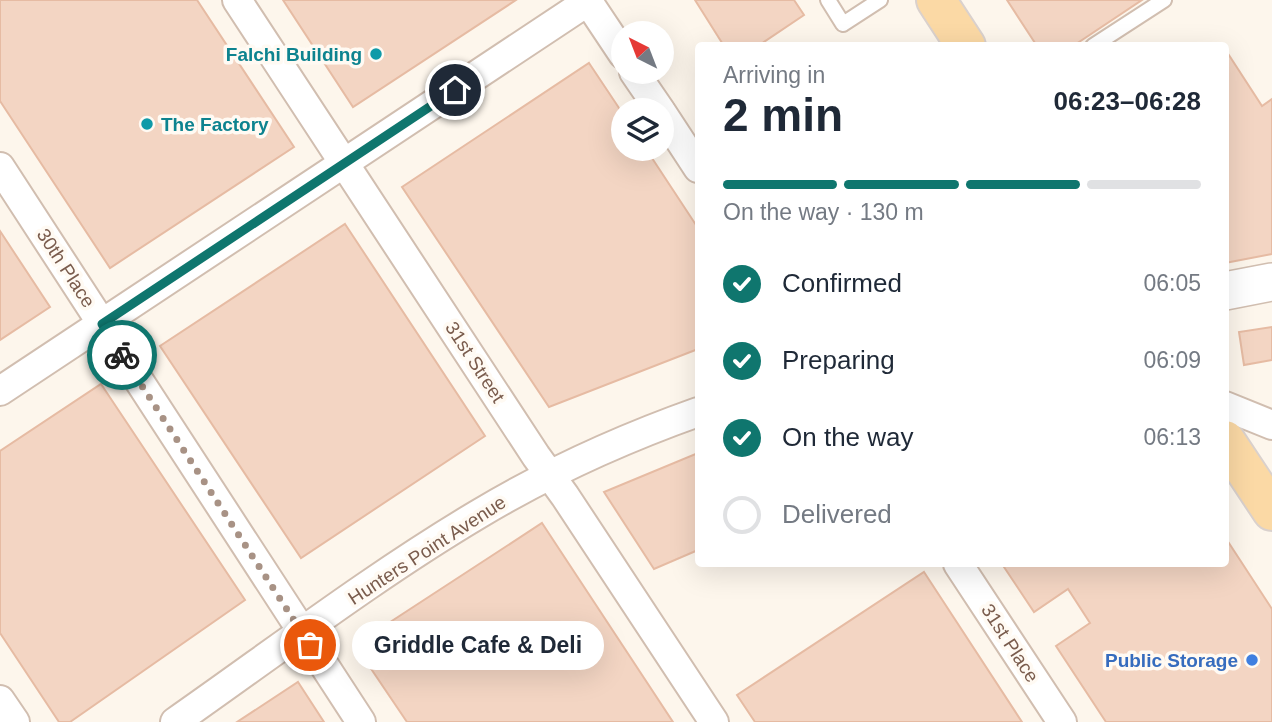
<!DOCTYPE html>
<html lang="en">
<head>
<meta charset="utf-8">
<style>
	:root { --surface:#fff; --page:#f2f2f3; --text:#1f2937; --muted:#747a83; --line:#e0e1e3; --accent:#0f766e }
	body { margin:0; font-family:Arial,sans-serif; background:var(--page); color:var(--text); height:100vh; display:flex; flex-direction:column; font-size:26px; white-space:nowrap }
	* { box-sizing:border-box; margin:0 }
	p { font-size:23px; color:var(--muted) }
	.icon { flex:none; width:38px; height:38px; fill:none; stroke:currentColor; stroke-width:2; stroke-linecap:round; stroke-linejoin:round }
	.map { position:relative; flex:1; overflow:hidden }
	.sheet { position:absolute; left:695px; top:42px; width:534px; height:525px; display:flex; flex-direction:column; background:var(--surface); border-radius:7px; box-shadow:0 7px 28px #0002 }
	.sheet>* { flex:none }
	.needle { width:46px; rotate:318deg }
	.fabs { position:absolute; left:611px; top:21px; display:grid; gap:14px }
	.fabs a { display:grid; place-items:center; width:63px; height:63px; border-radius:50%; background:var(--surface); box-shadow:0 7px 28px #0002; font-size:35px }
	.pin { position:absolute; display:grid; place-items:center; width:60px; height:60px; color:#fff; margin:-30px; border:4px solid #fff; border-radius:50%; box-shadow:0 2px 7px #0007 }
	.courier { position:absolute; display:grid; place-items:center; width:70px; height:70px; margin:-35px; border:5px solid #0f766e; border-radius:50%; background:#fff; color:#222; box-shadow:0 2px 9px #0007 }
	.bubble { position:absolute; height:49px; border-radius:24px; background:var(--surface); box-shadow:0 7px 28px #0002; font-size:23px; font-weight:700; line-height:49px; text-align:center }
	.overview em { font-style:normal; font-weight:700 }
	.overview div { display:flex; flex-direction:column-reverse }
	.overview { display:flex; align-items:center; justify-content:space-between; height:119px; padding:0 28px }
	h1 { font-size:46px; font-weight:700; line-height:52px }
	.bar { display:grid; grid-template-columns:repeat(4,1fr); gap:10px 7px; align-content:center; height:84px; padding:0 28px }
	.bar i { height:9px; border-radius:5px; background:var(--line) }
	.bar .active { background:var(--accent) }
	.bar p { grid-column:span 4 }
	ol { padding:0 28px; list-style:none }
	li { display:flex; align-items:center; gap:21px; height:77px }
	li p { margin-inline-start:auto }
	li .icon { padding:7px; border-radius:50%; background:var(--accent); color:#fff; stroke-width:4 }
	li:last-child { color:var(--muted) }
	li i { width:38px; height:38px; border:4px solid var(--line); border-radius:50% }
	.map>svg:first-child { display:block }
	.building { fill:#f3d5c3; stroke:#e6bba3; stroke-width:2 }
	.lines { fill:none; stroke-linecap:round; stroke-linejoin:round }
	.service-casing { stroke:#d1beb0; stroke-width:18 }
	.minor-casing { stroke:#d1beb0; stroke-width:32 }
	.tertiary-casing { stroke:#d1beb0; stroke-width:40 }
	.primary-casing { stroke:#dad1cd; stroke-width:42 }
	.service { stroke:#fff; stroke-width:14 }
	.minor { stroke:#fff; stroke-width:28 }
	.tertiary { stroke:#fff; stroke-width:37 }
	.primary { stroke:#fbd9a5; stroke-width:38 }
	.done { stroke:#a89285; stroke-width:7; stroke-dasharray:0 12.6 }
	.route { stroke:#0f766e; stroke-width:9 }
	.culture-dot { fill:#0f9aa8; stroke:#fffaf3; stroke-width:2.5 }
	.shop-dot { fill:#3f7fe0; stroke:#fffaf3; stroke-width:2.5 }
	.labels { text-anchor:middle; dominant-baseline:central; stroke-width:7; stroke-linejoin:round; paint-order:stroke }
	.culture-label { font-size:19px; font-weight:bold; fill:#0d838f; stroke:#fffaf3; text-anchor:end }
	.street-label { font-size:19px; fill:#7a5c4d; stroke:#fffaf3 }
	.shop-label { font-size:19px; font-weight:bold; fill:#366cbe; stroke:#fffaf3; text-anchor:end }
</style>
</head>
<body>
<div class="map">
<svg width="1272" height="722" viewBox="0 0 1272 722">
	<rect width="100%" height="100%" fill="#fdf6ec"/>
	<!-- building -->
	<g class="building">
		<path d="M 0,0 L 197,0 L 294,147 L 110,268 L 0,101 Z"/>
		<path d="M 283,0 L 516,0 L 353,107 Z"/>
		<path d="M 695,0 L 794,0 L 804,15 L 758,46 L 724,46 Z"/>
		<path d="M 1007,0 L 1142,0 L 1073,46 L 1037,46 Z"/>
		<path d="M 1225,49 L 1262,106 L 1272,99 L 1272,254 L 1225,263 Z"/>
		<path d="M 589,63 L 623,114 L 623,149 L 646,149 L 698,228 L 698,349 L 549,407 L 402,187 Z"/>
		<path d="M 345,224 L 485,436 L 301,558 L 160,346 Z"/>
		<path d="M 0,231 L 50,307 L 0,340 Z"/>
		<path d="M 1272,327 L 1272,360 L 1244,365 L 1239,332 Z"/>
		<path d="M 101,384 L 245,600 L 70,722 L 59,722 L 0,633 L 0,451 Z"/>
		<path d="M 698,453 L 698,550 L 654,569 L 604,492 Z"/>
		<path d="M 542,523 L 673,722 L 407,722 L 355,645 Z"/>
		<path d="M 1225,537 L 1272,609 L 1272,722 L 1106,722 L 1056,646 L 1090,623 L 1068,589 L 1034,612 L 1002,564 L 1225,564 Z"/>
		<path d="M 924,572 L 1022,722 L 755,722 L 737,695 Z"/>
		<path d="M 298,682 L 324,722 L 237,722 Z"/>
	</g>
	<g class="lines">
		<defs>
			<g id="service">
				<path d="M 828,0 L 843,24 L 880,0"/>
				<path d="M 1093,46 L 1164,0"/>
			</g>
			<g id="minor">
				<path d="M 237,0 L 536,456 L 565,496 L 714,722"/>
				<path d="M 587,0 L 623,54"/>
				<path d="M 634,72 L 660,110"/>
				<path d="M 662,113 L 698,168"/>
				<path d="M 0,167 L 361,722"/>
				<path d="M 0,391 L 590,0"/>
				<path d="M 1225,406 L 1272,425"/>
				<path d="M 958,564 L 1062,722"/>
				<path d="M 0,700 L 15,722"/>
				<path d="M 175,722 C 275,652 373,577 477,515 C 547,473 622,439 698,412"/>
			</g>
			<path id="tertiary" d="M 1225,291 L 1272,282"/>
			<g id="primary">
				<path d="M 936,0 L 966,46"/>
				<path d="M 1225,440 L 1272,511"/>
			</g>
		</defs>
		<!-- service casing -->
		<use href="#service" class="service-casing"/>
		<!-- minor casing -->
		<use href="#minor" class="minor-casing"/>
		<!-- tertiary casing -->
		<use href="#tertiary" class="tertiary-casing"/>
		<!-- primary casing -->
		<use href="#primary" class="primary-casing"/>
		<!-- service -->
		<use href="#service" class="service"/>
		<!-- minor -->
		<use href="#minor" class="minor"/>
		<!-- tertiary -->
		<use href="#tertiary" class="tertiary"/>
		<!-- primary -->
		<use href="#primary" class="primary"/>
	</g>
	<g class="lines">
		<!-- done -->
		<path class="done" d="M 122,355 L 310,645"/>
		<!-- route -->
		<path class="route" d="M 122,355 L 102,324 L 455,90"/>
	</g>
	<!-- markers -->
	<g class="culture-dot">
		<circle cx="376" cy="54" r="7"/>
		<circle cx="147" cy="124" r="7"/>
	</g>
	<circle class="shop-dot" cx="1252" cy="660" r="7"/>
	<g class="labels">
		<!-- culture labels -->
		<g class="culture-label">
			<text x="362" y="54">Falchi Building</text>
			<text x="161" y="124" text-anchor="start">The Factory</text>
		</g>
		<!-- street labels -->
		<g class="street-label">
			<text transform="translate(66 268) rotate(57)">30th Place</text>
			<text transform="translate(475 362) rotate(57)">31st Street</text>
			<text transform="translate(427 550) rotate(-33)">Hunters Point Avenue</text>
			<text transform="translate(1010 643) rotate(57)">31st Place</text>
		</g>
		<!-- shop labels -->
		<g class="shop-label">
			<text x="1238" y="660">Public Storage</text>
		</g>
	</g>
</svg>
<div class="fabs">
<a><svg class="needle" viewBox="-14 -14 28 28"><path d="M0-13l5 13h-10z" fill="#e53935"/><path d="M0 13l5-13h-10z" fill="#747a83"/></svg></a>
<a><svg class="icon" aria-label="layers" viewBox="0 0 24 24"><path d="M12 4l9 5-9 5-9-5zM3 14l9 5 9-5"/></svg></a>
</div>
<div class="pin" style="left:310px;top:645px;background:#ea580c"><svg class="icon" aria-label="bag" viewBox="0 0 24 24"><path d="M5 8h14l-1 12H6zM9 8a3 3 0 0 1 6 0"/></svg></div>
<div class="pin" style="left:455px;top:90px;background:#1f2937"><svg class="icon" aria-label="home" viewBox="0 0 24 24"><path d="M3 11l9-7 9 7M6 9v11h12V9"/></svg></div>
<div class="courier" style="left:122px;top:355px"><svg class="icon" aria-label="bike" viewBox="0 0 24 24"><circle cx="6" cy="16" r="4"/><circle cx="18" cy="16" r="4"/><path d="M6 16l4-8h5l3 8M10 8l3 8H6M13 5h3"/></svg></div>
<div class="bubble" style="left:352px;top:621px;width:252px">Griddle Cafe &amp; Deli</div>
<section class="sheet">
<div class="overview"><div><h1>2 min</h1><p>Arriving in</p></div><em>06:23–06:28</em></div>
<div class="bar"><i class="active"></i><i class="active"></i><i class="active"></i><i></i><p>On the way · 130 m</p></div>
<ol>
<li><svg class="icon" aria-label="check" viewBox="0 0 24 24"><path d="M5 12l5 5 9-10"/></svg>Confirmed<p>06:05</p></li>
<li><svg class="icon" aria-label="check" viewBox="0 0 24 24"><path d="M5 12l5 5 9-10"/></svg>Preparing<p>06:09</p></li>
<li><svg class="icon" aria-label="check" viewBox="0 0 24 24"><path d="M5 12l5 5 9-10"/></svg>On the way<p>06:13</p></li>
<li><i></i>Delivered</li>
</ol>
</section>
</div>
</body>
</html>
